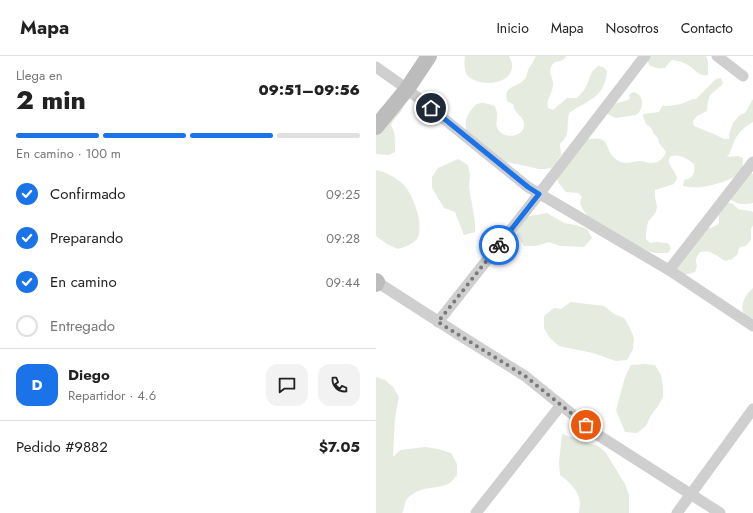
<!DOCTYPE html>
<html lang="es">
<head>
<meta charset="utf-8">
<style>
	:root { --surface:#fff; --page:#f2f2f2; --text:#222; --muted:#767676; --line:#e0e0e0; --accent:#1a73e8 }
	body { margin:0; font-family:Jost,sans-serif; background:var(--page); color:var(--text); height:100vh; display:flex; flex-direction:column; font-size:15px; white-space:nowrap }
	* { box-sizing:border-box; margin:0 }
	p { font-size:13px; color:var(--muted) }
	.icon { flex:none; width:22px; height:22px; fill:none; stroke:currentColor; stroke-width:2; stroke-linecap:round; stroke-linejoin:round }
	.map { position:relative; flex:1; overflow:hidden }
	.drawer { display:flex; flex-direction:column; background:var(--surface); width:376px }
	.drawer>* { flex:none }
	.pin { position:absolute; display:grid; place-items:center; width:34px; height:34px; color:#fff; margin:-17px; border:2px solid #fff; border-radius:50%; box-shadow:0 1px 4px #0007 }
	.courier { position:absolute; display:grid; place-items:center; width:40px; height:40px; margin:-20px; border:3px solid #1a73e8; border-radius:50%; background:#fff; color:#222; box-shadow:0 1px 5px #0007 }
	.summary em { font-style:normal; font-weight:800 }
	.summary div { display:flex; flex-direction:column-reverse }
	.summary { display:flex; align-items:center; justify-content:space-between; height:68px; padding:0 16px }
	h1 { font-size:26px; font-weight:800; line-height:30px }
	.bar { display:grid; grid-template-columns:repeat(4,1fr); gap:6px 4px; align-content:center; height:48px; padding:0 16px }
	.bar i { height:5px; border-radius:3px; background:var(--line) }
	.bar .active { background:var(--accent) }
	.bar p { grid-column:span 4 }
	.line { display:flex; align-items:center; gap:10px; padding:0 16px; border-top:1px solid var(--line) }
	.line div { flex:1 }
	.round { display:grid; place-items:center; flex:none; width:42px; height:42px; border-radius:12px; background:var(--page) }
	ol { padding:0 16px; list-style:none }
	li { display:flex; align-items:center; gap:12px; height:44px }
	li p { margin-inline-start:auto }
	li .icon { padding:4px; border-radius:50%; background:var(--accent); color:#fff; stroke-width:4 }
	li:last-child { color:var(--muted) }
	li i { width:22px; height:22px; border:2px solid var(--line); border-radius:50% }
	header { display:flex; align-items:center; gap:24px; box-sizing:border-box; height:56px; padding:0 20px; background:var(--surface); border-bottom:1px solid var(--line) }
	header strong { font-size:19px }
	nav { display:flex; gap:22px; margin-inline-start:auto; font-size:14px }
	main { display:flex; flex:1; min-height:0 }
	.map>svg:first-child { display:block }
	.green { fill:#e5ebde }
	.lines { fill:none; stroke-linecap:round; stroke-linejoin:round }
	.street { stroke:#cfcfcf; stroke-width:11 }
	.secondary { stroke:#bcbcbc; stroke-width:16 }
	.done { stroke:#7a7a7a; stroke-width:4; stroke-dasharray:0 7.2 }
	.route { stroke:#1a73e8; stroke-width:5 }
</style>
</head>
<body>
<header>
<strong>Mapa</strong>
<nav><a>Inicio</a><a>Mapa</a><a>Nosotros</a><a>Contacto</a></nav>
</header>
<main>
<section class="drawer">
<div class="summary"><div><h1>2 min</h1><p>Llega en</p></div><em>09:51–09:56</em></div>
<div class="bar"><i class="active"></i><i class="active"></i><i class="active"></i><i></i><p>En camino · 100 m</p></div>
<ol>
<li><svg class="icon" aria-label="check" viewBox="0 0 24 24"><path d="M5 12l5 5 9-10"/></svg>Confirmado<p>09:25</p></li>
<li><svg class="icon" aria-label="check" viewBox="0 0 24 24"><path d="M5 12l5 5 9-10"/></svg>Preparando<p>09:28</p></li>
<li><svg class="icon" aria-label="check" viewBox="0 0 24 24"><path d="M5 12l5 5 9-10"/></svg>En camino<p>09:44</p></li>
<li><i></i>Entregado</li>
</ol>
<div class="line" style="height:72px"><b class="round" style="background:var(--accent);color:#fff">D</b><div><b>Diego</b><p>Repartidor · 4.6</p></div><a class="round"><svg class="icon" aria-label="chat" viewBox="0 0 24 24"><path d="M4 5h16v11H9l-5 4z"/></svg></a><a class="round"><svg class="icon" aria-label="phone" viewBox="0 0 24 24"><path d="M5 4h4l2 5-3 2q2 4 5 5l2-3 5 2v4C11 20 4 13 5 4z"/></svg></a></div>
<div class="line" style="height:52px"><div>Pedido #9882</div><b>$7.05</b></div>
</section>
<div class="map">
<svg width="377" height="457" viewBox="0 0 377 457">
	<rect width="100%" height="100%" fill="#fff"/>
	<!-- green -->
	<g class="green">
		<path d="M 89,0 L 133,0 C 134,3 136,6 136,9 C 137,29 105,31 93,21 C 88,17 88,6 89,0 Z"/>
		<path d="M 160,0 L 190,0 C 186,8 181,3 177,8 C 170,14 178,22 177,30 C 176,38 170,42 172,52 L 177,54 L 191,42 L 201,42 C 204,38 208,35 210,31 C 215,21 212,18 222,10 L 227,11 L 231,15 C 229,42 212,44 193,57 C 190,69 195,79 184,88 L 185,99 L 179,108 L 175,112 L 169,113 L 163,113 L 122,104 L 93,84 C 89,70 87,65 96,53 C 102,44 110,47 119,50 C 119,51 121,56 121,56 C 122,63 118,69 123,75 C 130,84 150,80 148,67 C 147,61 142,59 139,54 C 138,52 138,50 137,48 L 131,45 C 127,29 141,32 149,23 C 151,20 151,17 152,14 C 155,9 158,5 160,0 Z"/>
		<path d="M 271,0 L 330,0 C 333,6 332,13 332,19 C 322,20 322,16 315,11 C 309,7 304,5 296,4 L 292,8 L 289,12 C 283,13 279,12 273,9 L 271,3 Z"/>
		<path d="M 345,22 L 347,28 L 334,39 L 332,45 L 331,55 L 321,60 L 317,65 L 318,70 L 338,78 L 348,83 L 353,83 L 353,78 L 357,67 L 364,59 L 369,57 L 377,43 L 377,66 C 370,70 362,76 359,84 C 356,90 355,96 351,101 L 362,100 L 367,102 C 367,106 367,112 365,115 C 361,123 335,130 326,131 C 321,132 312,131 307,130 L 308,124 C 318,122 319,117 318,108 C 311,102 304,98 295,100 L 293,103 C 292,111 300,114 301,123 L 298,128 L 279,134 L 279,141 L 281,151 L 280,156 L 272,166 L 270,177 L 270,183 L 274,187 L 280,186 L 292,187 L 295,192 L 292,197 L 279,197 L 272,195 L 213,162 L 206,152 L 204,146 L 206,141 L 202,137 L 190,136 L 182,126 L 181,121 L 208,84 C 213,83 221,81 227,84 C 232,87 232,99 241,104 C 251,110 255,105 265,105 C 268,105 271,107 274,107 C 282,108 288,102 290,96 L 283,87 L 282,82 L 278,78 L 275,72 L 270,68 L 267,60 L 268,58 L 283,56 L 287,49 L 288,50 C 295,50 301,49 308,47 C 313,45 315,43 320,43 L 340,23 Z"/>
		<path d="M 258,36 C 260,37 263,38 264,40 C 268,46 266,55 260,59 L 240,62 L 231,58 L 231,50 L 252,44 L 254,42 L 253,39 L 255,37 Z"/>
		<path d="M 24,47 L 27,51 C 25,59 18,61 15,69 C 20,78 19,86 19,96 L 13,99 L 0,98 L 0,59 L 5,51 L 12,49 Z"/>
		<path d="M 82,103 L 92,109 L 94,120 L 93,131 L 99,166 L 99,176 L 88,179 L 79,156 L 68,152 L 56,132 L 56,121 L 62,112 Z"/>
		<path d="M 0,114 C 10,116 19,121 27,128 C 37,137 49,171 41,183 C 36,189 28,191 22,193 L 11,188 L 0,180 Z"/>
		<path d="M 375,117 L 377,118 L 377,147 C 368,149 358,149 353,141 C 351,137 350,135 350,131 Z"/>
		<path d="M 351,147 L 356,147 L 362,153 L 374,155 L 377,156 L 377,169 L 375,173 L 375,184 L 370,190 L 364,191 L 362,194 L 362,198 L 357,202 L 357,203 L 349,205 C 341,200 334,193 324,196 C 320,201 319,204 321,210 L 319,216 L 308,219 L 299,216 L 298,206 C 318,196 316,192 323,172 C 332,173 336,173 343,167 L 343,158 Z"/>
		<path d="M 171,157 L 188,167 L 200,169 L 211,173 L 216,182 L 208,191 L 184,190 L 173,186 L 160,190 L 148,190 L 141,179 L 140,168 L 148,161 Z"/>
		<path d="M 377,232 L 377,267 C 374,264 370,261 368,258 C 363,249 370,238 377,232 Z"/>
		<path d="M 195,246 L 228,250 L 238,258 L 248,262 L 254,272 L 258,282 L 257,293 L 251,304 L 240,305 L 217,297 L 183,290 L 174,282 L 168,272 L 168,260 L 178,252 L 185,253 Z"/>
		<path d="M 268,308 L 279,309 L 285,319 L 287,331 L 287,341 L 282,350 L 275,359 L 270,370 L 261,377 L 249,376 L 240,354 L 249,321 L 255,309 Z"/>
		<path d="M 0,321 L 9,324 L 17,331 L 23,341 L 19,362 L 17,401 L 24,394 L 49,391 L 62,393 L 75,397 L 81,408 L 81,419 C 78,422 76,426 72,428 C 58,434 44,429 31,443 C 28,446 29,453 26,457 L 0,457 Z"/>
		<path d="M 186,378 L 222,390 L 230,397 L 249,428 L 253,439 L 253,457 L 203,457 C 203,454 204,450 204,447 C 203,435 194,426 184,419 L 183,406 Z"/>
	</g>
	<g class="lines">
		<!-- street -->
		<g class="street">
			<path d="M 341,0 L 367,20"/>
			<path d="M 0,11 L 31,33 L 152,131 L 293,214 L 377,270"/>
			<path d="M 293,214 L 377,106"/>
			<path d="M 1,226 L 85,280 L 149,320 L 222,379 L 344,457"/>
			<path d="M 62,266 L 163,138 L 269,0"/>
			<path d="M 100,457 L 185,349"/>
			<path d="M 301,457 L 377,353"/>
		</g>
		<!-- secondary -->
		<g class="secondary">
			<path d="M 0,71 L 31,33 L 53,0"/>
			<path d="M 0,225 L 1,226 L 0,228"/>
		</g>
	</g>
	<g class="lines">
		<!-- done -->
		<path class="done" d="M 123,189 L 62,266 L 149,320 L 210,369"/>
		<!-- route -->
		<path class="route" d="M 55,52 L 152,131 L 163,138 L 123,189"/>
	</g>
</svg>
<div class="pin" style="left:210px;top:369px;background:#ea580c"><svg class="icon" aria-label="bag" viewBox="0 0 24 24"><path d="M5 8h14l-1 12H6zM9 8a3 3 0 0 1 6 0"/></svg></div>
<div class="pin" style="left:55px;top:52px;background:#1f2937"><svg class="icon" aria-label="home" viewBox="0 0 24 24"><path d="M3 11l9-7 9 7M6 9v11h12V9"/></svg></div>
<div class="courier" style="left:123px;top:189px"><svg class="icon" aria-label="bike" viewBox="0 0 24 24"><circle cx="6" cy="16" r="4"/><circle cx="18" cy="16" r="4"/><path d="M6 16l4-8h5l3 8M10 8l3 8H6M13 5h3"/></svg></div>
</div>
</main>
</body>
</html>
